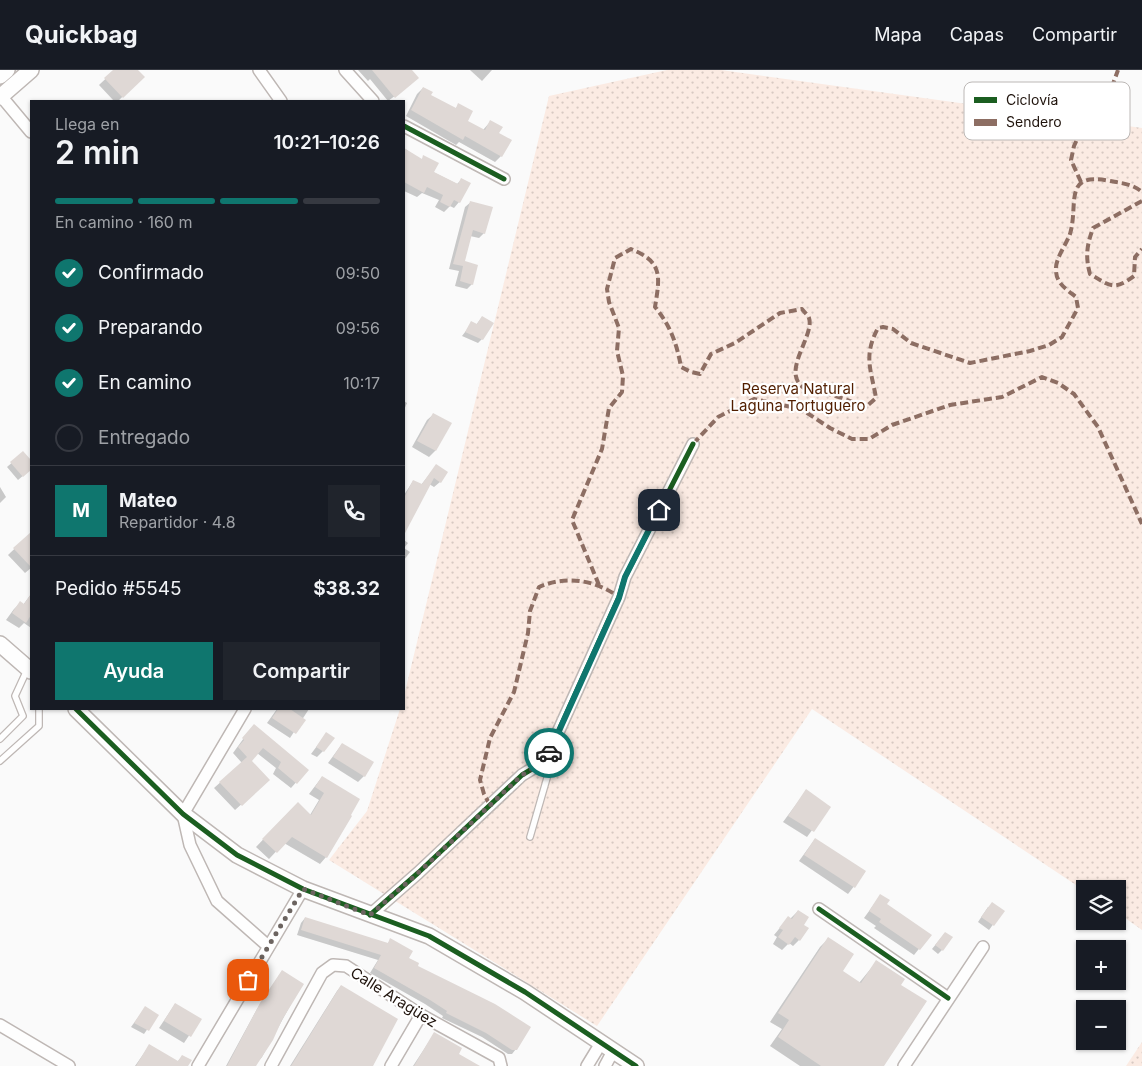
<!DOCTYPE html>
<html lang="es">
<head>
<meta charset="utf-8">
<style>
	:root { --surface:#171b24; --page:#20242c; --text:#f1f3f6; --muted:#9ea1a6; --line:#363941; --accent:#0f766e }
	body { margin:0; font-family:Inter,sans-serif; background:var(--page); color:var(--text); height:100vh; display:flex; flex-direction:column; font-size:19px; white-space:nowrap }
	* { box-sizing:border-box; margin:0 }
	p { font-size:16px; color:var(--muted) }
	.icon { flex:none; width:28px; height:28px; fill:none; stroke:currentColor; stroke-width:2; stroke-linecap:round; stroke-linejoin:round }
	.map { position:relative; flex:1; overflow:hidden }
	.sheet { position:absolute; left:30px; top:30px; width:375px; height:610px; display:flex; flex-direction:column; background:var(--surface); border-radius:0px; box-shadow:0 1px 4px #0004 }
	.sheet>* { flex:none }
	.tools { position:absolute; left:1076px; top:810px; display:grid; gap:10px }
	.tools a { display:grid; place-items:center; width:50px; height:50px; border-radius:0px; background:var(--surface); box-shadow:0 1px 4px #0004; font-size:25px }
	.pin { position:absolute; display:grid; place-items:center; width:42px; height:42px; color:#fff; margin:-21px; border-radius:10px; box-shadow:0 2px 8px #0006 }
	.courier { position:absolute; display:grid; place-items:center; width:50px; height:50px; margin:-25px; border:4px solid #0f766e; border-radius:50%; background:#fff; color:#222; box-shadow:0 1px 6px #0007 }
	.head em { font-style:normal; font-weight:600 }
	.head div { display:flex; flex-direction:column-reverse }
	.head { display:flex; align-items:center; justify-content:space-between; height:85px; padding:0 25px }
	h1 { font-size:32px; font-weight:600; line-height:38px }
	.bar { display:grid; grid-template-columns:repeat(4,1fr); gap:8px 5px; align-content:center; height:60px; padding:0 25px }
	.bar i { height:6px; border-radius:4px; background:var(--line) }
	.bar .active { background:var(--accent) }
	.bar p { grid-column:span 4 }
	.line { display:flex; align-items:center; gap:12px; padding:0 25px; border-top:1px solid var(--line) }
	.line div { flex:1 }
	.round { display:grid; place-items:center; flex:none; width:52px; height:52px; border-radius:0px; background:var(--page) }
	ol { padding:0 25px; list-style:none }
	li { display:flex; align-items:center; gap:15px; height:55px }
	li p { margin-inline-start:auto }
	li .icon { padding:5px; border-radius:50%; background:var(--accent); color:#fff; stroke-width:4 }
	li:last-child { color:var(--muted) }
	li i { width:28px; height:28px; border:2px solid var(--line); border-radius:50% }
	.action { display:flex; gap:10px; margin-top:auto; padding:10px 25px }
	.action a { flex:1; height:58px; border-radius:0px; background:var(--accent); color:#fff; font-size:20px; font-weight:600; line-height:58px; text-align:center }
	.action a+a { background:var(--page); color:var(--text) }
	header { display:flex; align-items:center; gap:30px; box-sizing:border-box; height:70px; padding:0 25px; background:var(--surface); border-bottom:1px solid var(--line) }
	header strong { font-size:24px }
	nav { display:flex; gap:28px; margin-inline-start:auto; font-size:18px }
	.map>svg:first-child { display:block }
	.park { fill:url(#park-dots) }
	.shadow { fill:#0003 }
	.building { fill:#dfd8d5 }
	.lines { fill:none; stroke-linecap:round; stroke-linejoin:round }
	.lane-casing { stroke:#beb7b4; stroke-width:8 }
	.street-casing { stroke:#beb7b4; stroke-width:14 }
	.secondary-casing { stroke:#beb7b4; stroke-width:18 }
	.lane { stroke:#fefefe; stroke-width:5.5 }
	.street { stroke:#fefefe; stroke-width:11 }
	.secondary { stroke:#fefefe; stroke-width:15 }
	.quiet { stroke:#8d6e63; stroke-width:4; stroke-dasharray:8 4; stroke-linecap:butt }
	.cycleway-casing { stroke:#fff; stroke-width:8 }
	.cycleway { stroke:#1b5e20; stroke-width:5 }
	.done { stroke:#6c6460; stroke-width:5; stroke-dasharray:0 9 }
	.route { stroke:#0f766e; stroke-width:6 }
	.labels { text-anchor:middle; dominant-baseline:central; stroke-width:4.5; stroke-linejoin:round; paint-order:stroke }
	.park-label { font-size:15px; fill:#521f00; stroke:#fff }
	.street-label { font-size:15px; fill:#20140d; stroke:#fff }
	.key { fill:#fff; stroke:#bcb8b6; stroke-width:1 }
	.key-label { font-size:14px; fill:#20140d }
</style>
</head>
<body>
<header>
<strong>Quickbag</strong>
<nav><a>Mapa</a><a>Capas</a><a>Compartir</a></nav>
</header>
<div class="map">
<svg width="1142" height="996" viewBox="0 0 1142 996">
	<defs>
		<pattern id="park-dots" width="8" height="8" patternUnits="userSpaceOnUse" patternTransform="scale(1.25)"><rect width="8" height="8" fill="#fbebe3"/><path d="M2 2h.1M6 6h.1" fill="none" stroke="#d7c9c2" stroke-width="1.8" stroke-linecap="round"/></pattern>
	</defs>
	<rect width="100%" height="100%" fill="#fafafa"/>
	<!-- park -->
	<g class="park">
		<path d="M 667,0 L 721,0 L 1142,58 L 1142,860 L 1118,843 L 1118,819 L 1085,819 L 1085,821 L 812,639 L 597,956 L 329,790 L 367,741 L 400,639 L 404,639 L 404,626 L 549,26 Z"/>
		<path d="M 1142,972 L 1142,996 L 1126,996 Z"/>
	</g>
	<!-- shadow -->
	<g class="shadow">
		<path d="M 115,0 L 136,0 L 143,7 L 118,31 L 114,31 L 99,15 Z"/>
		<path d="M 358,0 L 404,0 L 411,14 L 388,31 L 370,9 L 368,11 Z"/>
		<path d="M 470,0 L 492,0 L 482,11 Z"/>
		<path d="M 423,18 L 430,26 L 455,39 L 459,35 L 466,51 L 483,60 L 490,52 L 498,64 L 501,86 L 495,92 L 459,72 L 456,75 L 406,46 L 417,24 Z"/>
		<path d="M 404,78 L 421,90 L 424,87 L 433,102 L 457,114 L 461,110 L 459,132 L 454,138 L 450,136 L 444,142 L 435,137 L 439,130 L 422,123 L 417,127 L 404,121 Z"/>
		<path d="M 471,132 L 484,163 L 479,168 L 470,166 L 463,192 L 472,214 L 467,219 L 455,216 L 459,201 L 449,199 L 465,137 Z"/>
		<path d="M 482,247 L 482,269 L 478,273 L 462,266 L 472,253 L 476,255 Z"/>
		<path d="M 404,331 L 407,333 L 404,340 Z"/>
		<path d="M 434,344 L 450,354 L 435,381 L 429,387 L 412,377 L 427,350 Z"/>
		<path d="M 23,383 L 31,392 L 31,399 L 18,410 L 7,397 Z"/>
		<path d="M 436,396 L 440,412 L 434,417 L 429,414 L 404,462 L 404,425 L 413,411 L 421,415 Z"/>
		<path d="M 0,417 L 6,427 L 0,433 Z"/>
		<path d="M 31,463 L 31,498 L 25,503 L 8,485 Z"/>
		<path d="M 404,470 L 408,473 L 404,478 L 410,482 L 404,490 Z"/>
		<path d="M 31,524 L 31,558 L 24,553 L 19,558 L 6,550 L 14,539 L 20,533 L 23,535 Z"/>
		<path d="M 277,639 L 309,639 L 290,668 L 267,653 Z"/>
		<path d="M 249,661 L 307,700 L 291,718 L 273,704 L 276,698 L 257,683 L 251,691 L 263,715 L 235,740 L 214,718 L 242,693 L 233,683 Z"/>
		<path d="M 326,664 L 323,681 L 317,687 L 311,684 Z"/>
		<path d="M 342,674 L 364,706 L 358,712 L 328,693 Z"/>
		<path d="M 322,707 L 358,729 L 326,787 L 320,794 L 284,773 L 269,789 L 256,777 L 298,733 L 310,745 L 319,730 L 309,724 Z"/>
		<path d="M 806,721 L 829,737 L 807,767 L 783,752 Z"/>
		<path d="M 815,769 L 865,802 L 848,824 L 799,791 Z"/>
		<path d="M 880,826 L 885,834 L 930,865 L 914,885 L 874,858 L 876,856 L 864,848 Z"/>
		<path d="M 988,837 L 1003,841 L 989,860 L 978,852 Z"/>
		<path d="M 798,841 L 803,855 L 799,870 L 793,876 L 789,873 L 782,880 L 773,874 L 777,867 L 774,865 L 788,848 L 790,849 Z"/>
		<path d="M 305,848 L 387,874 L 391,870 L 416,896 L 516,979 L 512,984 L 508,984 L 482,967 L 442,948 L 443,946 L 425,934 L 370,903 L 378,890 L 297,865 L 301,853 Z"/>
		<path d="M 945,863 L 942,880 L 938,884 L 932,879 Z"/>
		<path d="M 828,869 L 841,901 L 859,913 L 877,891 L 899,915 L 882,996 L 800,996 L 770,976 L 782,959 L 770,952 L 820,877 Z"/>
		<path d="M 282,901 L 302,914 L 262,987 L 254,996 L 226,996 L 257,939 Z"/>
		<path d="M 341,916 L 370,996 L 290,996 L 337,921 Z"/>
		<path d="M 175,934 L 200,949 L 184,973 L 159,958 Z"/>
		<path d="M 145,938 L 157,945 L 144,964 L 131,957 Z"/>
		<path d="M 434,964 L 457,984 L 477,996 L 413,996 Z"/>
		<path d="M 149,976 L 177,992 L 183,986 L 187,996 L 135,996 Z"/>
	</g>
	<!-- building -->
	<g class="building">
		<path d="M 113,0 L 138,0 L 145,7 L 123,28 L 104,8 Z"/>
		<path d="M 372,0 L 412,0 L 419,8 L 395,28 Z"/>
		<path d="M 423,17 L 433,22 L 431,25 L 456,38 L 458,33 L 473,41 L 468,51 L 485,60 L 490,50 L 503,57 L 499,63 L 512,70 L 502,87 L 465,66 L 463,70 L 411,40 Z"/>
		<path d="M 404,78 L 422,89 L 423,85 L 439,93 L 434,102 L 458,114 L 461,108 L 471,113 L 460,133 L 454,130 L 450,137 L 440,132 L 443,125 L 427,117 L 424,123 L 404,112 Z"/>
		<path d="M 470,131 L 493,137 L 485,164 L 473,160 L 465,191 L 478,195 L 473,215 L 460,211 L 463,196 L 453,194 Z"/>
		<path d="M 482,246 L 494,253 L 483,270 L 465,262 L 471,251 L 477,254 Z"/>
		<path d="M 433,343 L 452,353 L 436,381 L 417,371 Z"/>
		<path d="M 23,381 L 31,390 L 31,400 L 23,407 L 10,392 Z"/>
		<path d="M 436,394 L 448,402 L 441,413 L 434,408 L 404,465 L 404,428 L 413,410 L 422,414 Z"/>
		<path d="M 31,462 L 31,497 L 13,478 Z"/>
		<path d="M 31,524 L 31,545 L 26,553 L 12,543 L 20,531 L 24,534 Z"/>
		<path d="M 278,639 L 290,639 L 306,650 L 296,664 L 272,648 Z"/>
		<path d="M 254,654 L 309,700 L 297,714 L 278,698 L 281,692 L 263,678 L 252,691 L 270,710 L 242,736 L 219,712 L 247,687 L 238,677 L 244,670 L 242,668 Z"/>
		<path d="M 326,662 L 335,668 L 324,682 L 316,677 Z"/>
		<path d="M 342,673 L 374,692 L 365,707 L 333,687 Z"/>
		<path d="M 322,706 L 360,729 L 351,745 L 352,746 L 327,788 L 292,767 L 277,783 L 262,769 L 298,732 L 311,745 L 324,723 L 315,717 Z"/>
		<path d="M 806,719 L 831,737 L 814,762 L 788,746 Z"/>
		<path d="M 815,768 L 866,801 L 855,818 L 804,785 Z"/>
		<path d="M 880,824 L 890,830 L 887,834 L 932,865 L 920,880 L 879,852 L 881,849 L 869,841 Z"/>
		<path d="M 992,832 L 1005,841 L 994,856 L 981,847 Z"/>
		<path d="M 798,840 L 809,847 L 804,855 L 809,858 L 800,871 L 795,867 L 789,875 L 778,867 L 783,860 L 779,858 L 788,846 L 792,849 Z"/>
		<path d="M 305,847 L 388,873 L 390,868 L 413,881 L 409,888 L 419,893 L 418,896 L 495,934 L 531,957 L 517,980 L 512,980 L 486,963 L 446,943 L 447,941 L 430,930 L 374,898 L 381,885 L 301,860 Z"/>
		<path d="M 945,862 L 953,867 L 943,881 L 935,875 Z"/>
		<path d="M 828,867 L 854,884 L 843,901 L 861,913 L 876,890 L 905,909 L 901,915 L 927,931 L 884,996 L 821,996 L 778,967 L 789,950 L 778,943 Z"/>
		<path d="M 282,900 L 304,914 L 282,950 L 273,970 L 256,996 L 227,996 L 260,933 Z"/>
		<path d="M 341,915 L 398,949 L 373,996 L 291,996 Z"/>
		<path d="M 175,933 L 202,949 L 191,967 L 164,951 Z"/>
		<path d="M 145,936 L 159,945 L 149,961 L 134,953 Z"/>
		<path d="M 434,962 L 462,978 L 459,984 L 480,996 L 414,996 Z"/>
		<path d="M 149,974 L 178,991 L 182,985 L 192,990 L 188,996 L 136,996 Z"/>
	</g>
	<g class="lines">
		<defs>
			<g id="lane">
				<path d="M 0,669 L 23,646 L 15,626 L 27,600"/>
				<path d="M 0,691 L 39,656 L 39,639"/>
				<path d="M 530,767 L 547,708 L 545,691"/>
			</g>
			<g id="street">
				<path d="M 259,0 L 281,31"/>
				<path d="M 345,0 L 373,31"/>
				<path d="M 1,26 L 31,62"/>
				<path d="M 404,56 L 504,109"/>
				<path d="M 245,639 L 183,744 L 190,775 L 217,831 L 268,876"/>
				<path d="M 819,839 L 948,928"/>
				<path d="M 370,845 L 418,803 L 522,705 L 545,691 L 619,527 L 625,507 L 693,374"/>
				<path d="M 0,955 L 69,996"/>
				<path d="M 198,996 L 303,819"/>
				<path d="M 271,996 L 322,903 L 333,895 L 346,896 L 421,945 L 499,988 L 501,996"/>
				<path d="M 391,996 L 421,945"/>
				<path d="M 587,996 L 601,973"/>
				<path d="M 605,996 L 613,981"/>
				<path d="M 904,996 L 983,877"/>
			</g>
			<g id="secondary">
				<path d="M 0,6 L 7,0"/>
				<path d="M 0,27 L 31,0"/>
				<path d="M 0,574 L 31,601"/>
				<path d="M 76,639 L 183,744 L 237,785 L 303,819 L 429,866 L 525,922 L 636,996"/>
			</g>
		</defs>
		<!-- lane casing -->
		<use href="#lane" class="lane-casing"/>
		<!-- street casing -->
		<use href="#street" class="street-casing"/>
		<!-- secondary casing -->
		<use href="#secondary" class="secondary-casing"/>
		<!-- lane -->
		<use href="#lane" class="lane"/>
		<!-- street -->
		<use href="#street" class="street"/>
		<!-- secondary -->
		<use href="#secondary" class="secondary"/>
		<!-- quiet -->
		<g class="quiet">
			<path d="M 1081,112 L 1071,90 L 1074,76 L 1084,54 L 1113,14 L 1118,0"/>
			<path d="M 1142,131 L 1093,158 C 1087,175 1085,186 1090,204 C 1110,216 1114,221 1134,206 L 1135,187 L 1142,179"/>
			<path d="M 693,374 L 718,347 L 754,329 L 801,339 L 830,358 L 852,369 L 869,369 L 892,355 L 950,335 L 1002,327 L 1042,307 L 1058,313 L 1074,324 L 1098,357 L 1142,454"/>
			<path d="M 599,515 L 572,450 L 602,379 L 609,338 L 622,322 L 623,306 L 617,281 L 619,258 L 609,232 L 607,219 L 615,188 L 631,179 C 663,192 660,206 655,237 C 670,255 677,274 681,297 L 691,302 L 700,304 L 711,284 L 735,273 L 780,243 L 802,239 C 804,242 808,245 809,248 C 815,266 780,302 804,318 C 810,321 819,321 826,323 C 840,327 853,333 867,336 L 876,328 C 871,299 863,286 878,258 L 883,257 L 893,259 L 911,273 L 970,293 L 1030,281 L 1049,275 L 1062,267 L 1078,238 L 1076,227 C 1066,219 1056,213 1056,200 C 1055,189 1066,175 1070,164 C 1079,134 1062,101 1110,111 C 1121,113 1133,114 1142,122"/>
			<path d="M 490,735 L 484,724 L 480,710 L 490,668 L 514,622 L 528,563 L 530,541 L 539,517 C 567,505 595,510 619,527"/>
		</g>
		<defs>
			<g id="cycleway">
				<path d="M 404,56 L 504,109"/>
				<path d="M 76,639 L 183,744 L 237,785 L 303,819 L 429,866 L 525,922 L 636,996"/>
				<path d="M 819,839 L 948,928"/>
				<path d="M 370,845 L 418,803 L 522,705 L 545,691 L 619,527 L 625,507 L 693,374"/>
			</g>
		</defs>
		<!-- cycleway casing -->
		<use href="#cycleway" class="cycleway-casing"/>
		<!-- cycleway -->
		<use href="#cycleway" class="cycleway"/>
	</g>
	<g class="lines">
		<!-- done -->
		<path class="done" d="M 248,910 L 303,819 L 370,845 L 418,803 L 522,705 L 545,691 L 549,683"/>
		<!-- route -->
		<path class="route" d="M 549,683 L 619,528 L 625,507 L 659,440"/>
	</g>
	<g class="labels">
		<!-- park labels -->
		<g class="park-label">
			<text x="798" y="318">Reserva Natural<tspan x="798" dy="17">Laguna Tortuguero</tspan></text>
		</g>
		<!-- street labels -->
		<g class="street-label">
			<text transform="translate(394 927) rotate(32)">Calle Aragüez</text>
		</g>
	</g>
	<!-- legend -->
	<rect x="964" y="12" width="166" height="58" rx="8" class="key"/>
	<rect x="974" y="27" width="23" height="6" fill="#1b5e20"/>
	<rect x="974" y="49" width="23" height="7" fill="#8d6e63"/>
	<g class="key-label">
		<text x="1006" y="35">Ciclovía</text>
		<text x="1006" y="57">Sendero</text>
	</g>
</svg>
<div class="tools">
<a><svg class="icon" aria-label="layers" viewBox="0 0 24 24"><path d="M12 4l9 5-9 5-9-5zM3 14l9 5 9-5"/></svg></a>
<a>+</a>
<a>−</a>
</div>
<div class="pin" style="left:248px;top:910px;background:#ea580c"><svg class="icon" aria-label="bag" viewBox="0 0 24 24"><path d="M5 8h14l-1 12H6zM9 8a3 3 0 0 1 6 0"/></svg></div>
<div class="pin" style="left:659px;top:440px;background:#1f2937"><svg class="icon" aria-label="home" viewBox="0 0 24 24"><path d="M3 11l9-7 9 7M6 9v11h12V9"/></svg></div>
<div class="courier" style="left:549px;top:683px"><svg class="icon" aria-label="car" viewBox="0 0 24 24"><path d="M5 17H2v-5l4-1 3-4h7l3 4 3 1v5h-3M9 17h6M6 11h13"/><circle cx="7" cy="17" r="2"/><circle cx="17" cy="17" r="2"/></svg></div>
<section class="sheet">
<div class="head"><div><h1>2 min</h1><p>Llega en</p></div><em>10:21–10:26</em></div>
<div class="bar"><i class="active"></i><i class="active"></i><i class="active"></i><i></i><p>En camino · 160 m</p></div>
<ol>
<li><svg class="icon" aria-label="check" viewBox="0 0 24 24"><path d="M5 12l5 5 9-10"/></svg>Confirmado<p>09:50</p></li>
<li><svg class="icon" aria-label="check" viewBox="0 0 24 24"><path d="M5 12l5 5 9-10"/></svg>Preparando<p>09:56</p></li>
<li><svg class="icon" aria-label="check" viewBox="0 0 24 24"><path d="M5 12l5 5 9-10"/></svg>En camino<p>10:17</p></li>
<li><i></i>Entregado</li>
</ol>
<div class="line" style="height:90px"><b class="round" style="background:var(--accent);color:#fff">M</b><div><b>Mateo</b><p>Repartidor · 4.8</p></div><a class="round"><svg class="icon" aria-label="phone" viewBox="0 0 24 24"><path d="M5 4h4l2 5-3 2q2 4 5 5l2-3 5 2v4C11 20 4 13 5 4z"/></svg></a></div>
<div class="line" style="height:65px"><div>Pedido #5545</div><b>$38.32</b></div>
<div class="action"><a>Ayuda</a><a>Compartir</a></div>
</section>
</div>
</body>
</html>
